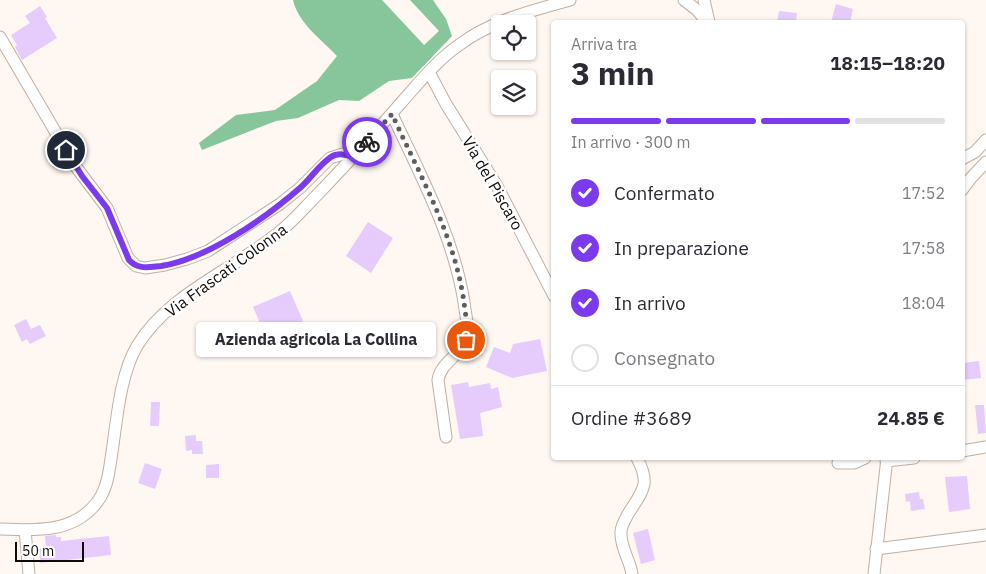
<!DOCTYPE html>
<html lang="it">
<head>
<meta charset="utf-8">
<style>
	:root { --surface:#fff; --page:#f7f7f7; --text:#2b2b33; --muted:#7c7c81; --line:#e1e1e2; --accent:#7c3aed }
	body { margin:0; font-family:"IBM Plex Sans",sans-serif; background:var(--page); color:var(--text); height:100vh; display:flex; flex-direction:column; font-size:19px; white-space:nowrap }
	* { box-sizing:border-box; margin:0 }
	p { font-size:16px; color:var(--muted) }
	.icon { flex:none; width:28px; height:28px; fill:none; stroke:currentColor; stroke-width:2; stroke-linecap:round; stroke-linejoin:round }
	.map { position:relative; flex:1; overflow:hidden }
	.details { position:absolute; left:551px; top:20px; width:414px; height:440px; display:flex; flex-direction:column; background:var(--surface); border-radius:5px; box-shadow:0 1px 4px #0004 }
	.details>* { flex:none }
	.controls { position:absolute; left:491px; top:15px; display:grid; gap:10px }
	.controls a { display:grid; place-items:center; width:45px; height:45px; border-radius:5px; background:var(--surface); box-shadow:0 1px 4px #0004; font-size:25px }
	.scale { position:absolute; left:15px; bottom:12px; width:69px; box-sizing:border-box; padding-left:5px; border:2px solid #100a07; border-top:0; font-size:14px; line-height:18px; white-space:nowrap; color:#100a07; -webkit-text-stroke:4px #fff; paint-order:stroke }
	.pin { position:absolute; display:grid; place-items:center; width:42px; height:42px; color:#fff; margin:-21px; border:2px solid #fff; border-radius:50%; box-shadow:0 1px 5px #0007 }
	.courier { position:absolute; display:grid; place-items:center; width:50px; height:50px; margin:-25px; border:4px solid #7c3aed; border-radius:50%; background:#fff; color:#222; box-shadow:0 1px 6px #0007 }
	.bubble { position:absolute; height:35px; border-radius:5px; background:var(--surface); box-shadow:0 1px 4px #0004; font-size:16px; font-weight:700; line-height:35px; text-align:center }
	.overview em { font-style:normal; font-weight:700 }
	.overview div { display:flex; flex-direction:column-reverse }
	.overview { display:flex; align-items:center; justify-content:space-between; height:85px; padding:0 20px }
	h1 { font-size:32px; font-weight:700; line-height:38px }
	.bar { display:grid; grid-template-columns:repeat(4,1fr); gap:8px 5px; align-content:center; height:60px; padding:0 20px }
	.bar i { height:6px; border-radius:4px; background:var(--line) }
	.bar .current { background:var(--accent) }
	.bar p { grid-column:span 4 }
	.line { display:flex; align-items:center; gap:12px; padding:0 20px; border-top:1px solid var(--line) }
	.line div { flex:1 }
	ol { padding:0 20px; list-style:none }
	li { display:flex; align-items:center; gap:15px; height:55px }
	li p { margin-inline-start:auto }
	li .icon { padding:5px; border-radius:50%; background:var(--accent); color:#fff; stroke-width:4 }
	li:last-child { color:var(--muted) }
	li i { width:28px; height:28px; border:2px solid var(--line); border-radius:50% }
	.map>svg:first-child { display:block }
	.forest { fill:#87c59a }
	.building { fill:#e5ccfd }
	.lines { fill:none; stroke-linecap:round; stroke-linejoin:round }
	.minor-casing { stroke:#bfafa3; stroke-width:13 }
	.minor { stroke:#fff; stroke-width:11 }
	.done { stroke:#635d59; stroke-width:5; stroke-dasharray:0 9 }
	.route { stroke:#7c3aed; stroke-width:6 }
	.labels { text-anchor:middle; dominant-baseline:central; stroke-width:5; stroke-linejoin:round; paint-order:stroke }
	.street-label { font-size:16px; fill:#100a07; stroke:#fff }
</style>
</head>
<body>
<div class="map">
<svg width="986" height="574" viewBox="0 0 986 574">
	<rect width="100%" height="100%" fill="#fef7f2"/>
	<!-- forest -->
	<path class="forest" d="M 293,0 L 382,0 L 424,45 L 439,31 L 410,0 L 433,0 L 446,19 L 452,36 L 412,78 L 389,81 L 359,101 L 339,100 L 298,118 L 276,121 L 202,150 L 199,143 L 236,115 L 275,110 L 317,81 L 337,56 C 322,40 298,23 293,0 Z"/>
	<!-- building -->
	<g class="building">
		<path d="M 836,4 L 853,9 L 850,22 L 831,22 Z"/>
		<path d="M 40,6 L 47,17 L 45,18 L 57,38 L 22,60 L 15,47 L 17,45 L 11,35 L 30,23 L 25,16 Z"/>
		<path d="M 779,11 L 797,13 L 796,22 L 777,22 Z"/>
		<path d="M 368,222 L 393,238 L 371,273 L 346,256 Z"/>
		<path d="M 290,291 L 303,321 L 266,337 L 253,307 Z"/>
		<path d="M 26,319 L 31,329 L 40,325 L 46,336 L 30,344 L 27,339 L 22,342 L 14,325 Z"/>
		<path d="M 540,339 L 547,371 L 512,378 L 486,367 L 494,347 L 510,353 L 513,344 Z"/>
		<path d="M 979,361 L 981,378 L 962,380 L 962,363 Z"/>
		<path d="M 468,382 L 469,387 L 490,383 L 491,389 L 498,387 L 502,407 L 480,413 L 483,436 L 460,439 L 451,385 Z"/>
		<path d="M 151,402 L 160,402 L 159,426 L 150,426 Z"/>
		<path d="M 975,405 L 984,405 L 986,433 L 978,434 Z"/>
		<path d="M 196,435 L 196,441 L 202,441 L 203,454 L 192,454 L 192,450 L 186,451 L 185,436 Z"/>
		<path d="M 145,463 L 162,469 L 155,489 L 138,483 Z"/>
		<path d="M 219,464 L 219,478 L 206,478 L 206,465 Z"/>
		<path d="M 967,476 L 970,509 L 949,512 L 945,477 Z"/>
		<path d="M 919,492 L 920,499 L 923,499 L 925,509 L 911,511 L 910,501 L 906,502 L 905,494 Z"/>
		<path d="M 648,529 L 655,560 L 641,564 L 633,533 Z"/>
		<path d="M 56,535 L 56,537 L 61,537 L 61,541 L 109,536 L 111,555 L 40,563 L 39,549 L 46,548 L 45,536 Z"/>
	</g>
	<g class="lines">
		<defs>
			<g id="minor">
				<path d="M 684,0 L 697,10 L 707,22"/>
				<path d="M 704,0 L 709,22"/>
				<path d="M 0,37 L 76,167 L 107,208 L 128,258 L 136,266 L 145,268 L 165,265 L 187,259 L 208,251 L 280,204 L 300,188 L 330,158 L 343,154 L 353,157"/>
				<path d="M 429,72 L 446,104 L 497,186 L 554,296"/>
				<path d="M 392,114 C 420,175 453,234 464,302 C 465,313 469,325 467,336 C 463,355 441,361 438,380 L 446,437"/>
				<path d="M 962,159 L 975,152 L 986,140"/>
				<path d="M 962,190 L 971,178 L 986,162"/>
				<path d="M 962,451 L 986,447"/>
				<path d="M 886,461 L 914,458"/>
				<path d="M 838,463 L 854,463 L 865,458"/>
				<path d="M 0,529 C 33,530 69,534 94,506 C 108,491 109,471 112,452 C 117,419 120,375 137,346 C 167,296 228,272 273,237 C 290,225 303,209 318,194 C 346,165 373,135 400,104 C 418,84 436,61 459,45 C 492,20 532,11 570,0"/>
				<path d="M 25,530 L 29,574"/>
				<path d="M 876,549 L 986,535"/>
				<path d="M 632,574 C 630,560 620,547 621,532 C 621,526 625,520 628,514 C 643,490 651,484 637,458"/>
				<path d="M 874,574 L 887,458"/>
			</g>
		</defs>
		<!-- minor casing -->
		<use href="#minor" class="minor-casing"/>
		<!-- minor -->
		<use href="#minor" class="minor"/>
	</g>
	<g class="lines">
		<!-- done -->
		<path class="done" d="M 367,142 L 392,114 C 420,176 454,234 464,302 C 465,314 469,327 466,340"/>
		<!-- route -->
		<path class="route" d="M 66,150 L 82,176 L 107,208 L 129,260 C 138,270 149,267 161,266 C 207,259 266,218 301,187 C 311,178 319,165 331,157 C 337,153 346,154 353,157 L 367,142"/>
	</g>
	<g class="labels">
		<!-- street labels -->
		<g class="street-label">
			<text transform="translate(493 183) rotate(60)">Via del Piscaro</text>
			<text transform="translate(226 270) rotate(-36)">Via Frascati Colonna</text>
		</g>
	</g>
</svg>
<div class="controls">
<a><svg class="icon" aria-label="locate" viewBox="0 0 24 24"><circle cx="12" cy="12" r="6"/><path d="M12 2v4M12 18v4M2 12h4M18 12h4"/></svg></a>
<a><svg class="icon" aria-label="layers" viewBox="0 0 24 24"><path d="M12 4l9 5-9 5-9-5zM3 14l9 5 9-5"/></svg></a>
</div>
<div class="scale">50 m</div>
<div class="pin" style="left:466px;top:340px;background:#ea580c"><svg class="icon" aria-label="bag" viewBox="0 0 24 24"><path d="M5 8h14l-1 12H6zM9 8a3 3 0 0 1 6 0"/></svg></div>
<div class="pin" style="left:66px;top:150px;background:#1f2937"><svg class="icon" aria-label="home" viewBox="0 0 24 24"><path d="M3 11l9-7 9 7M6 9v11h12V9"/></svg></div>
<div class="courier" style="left:367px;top:142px"><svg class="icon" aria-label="bike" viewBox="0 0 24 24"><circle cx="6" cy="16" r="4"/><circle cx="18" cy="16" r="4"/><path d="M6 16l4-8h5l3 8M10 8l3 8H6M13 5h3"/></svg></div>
<div class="bubble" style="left:196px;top:322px;width:240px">Azienda agricola La Collina</div>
<section class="details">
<div class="overview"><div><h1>3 min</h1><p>Arriva tra</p></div><em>18:15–18:20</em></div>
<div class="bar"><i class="current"></i><i class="current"></i><i class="current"></i><i></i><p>In arrivo · 300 m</p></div>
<ol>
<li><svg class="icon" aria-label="check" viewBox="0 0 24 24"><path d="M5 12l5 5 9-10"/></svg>Confermato<p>17:52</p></li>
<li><svg class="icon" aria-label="check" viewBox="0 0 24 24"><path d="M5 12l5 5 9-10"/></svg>In preparazione<p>17:58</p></li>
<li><svg class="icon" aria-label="check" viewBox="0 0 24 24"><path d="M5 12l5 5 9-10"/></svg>In arrivo<p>18:04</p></li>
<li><i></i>Consegnato</li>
</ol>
<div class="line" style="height:65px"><div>Ordine #3689</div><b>24.85 €</b></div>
</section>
</div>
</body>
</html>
